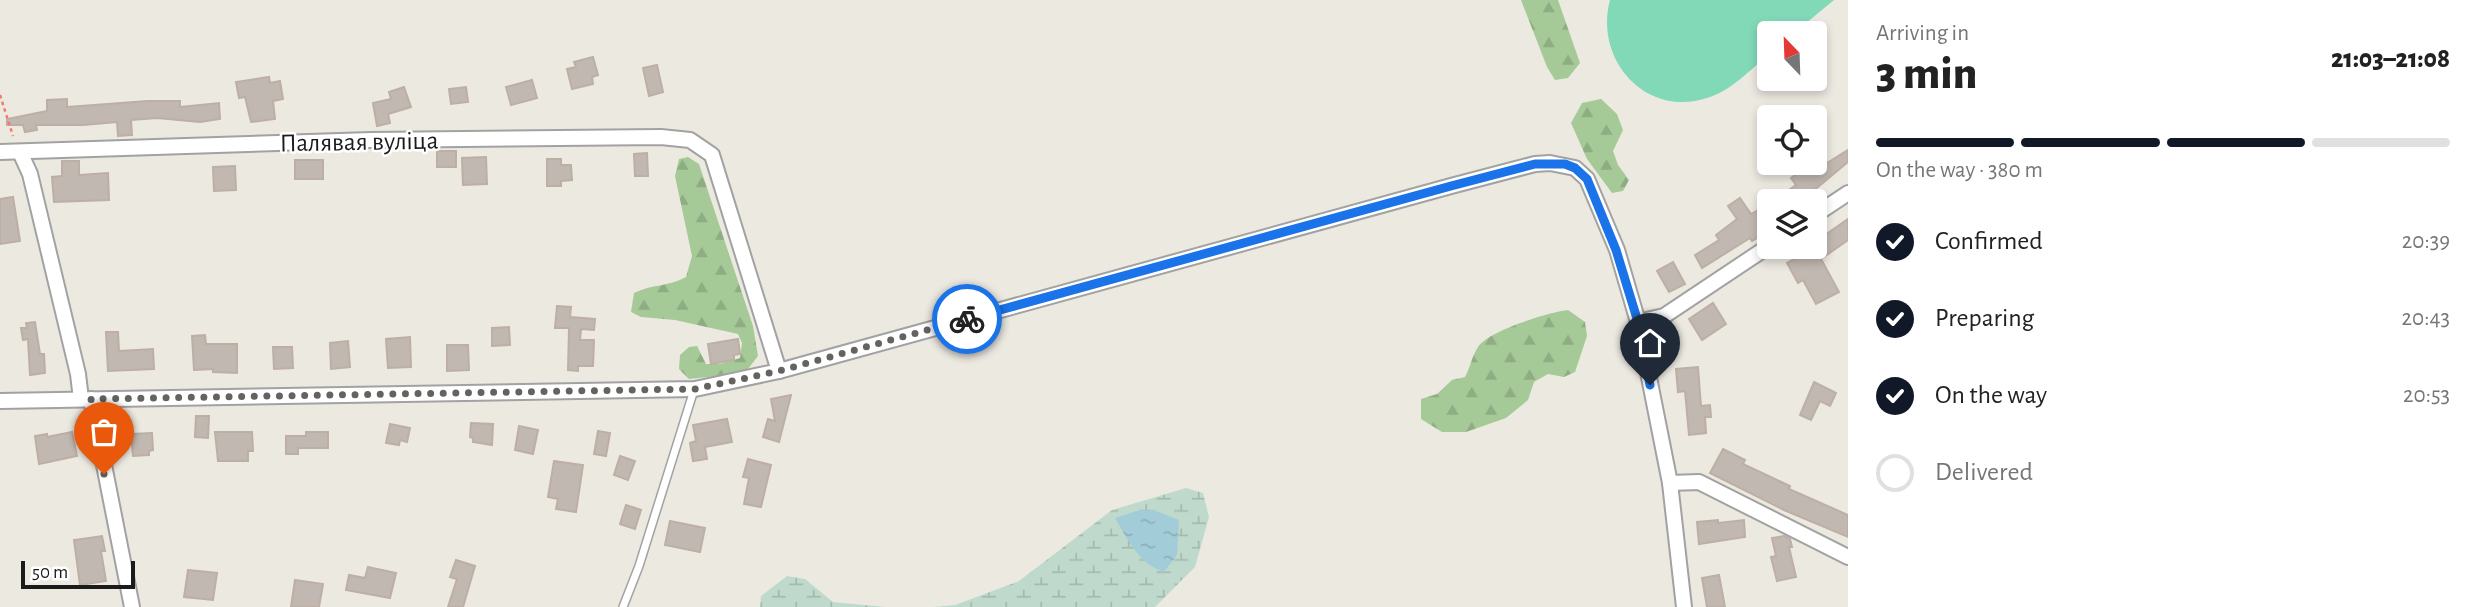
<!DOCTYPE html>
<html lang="en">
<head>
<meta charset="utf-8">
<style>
	:root { --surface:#fff; --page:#f6f6f6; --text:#222; --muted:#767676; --line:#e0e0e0; --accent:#111827 }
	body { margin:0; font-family:"Alegreya Sans",sans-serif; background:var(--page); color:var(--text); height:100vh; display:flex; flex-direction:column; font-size:26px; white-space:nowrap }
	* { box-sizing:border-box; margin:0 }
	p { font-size:23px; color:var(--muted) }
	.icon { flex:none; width:38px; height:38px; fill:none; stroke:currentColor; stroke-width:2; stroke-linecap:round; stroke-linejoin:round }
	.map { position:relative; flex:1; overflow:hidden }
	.drawer { display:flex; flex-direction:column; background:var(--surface); width:630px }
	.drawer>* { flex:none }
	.needle { width:46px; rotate:337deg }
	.fabs { position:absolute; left:1757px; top:21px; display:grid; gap:14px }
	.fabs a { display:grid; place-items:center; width:70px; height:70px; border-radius:7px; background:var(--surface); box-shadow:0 4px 10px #0003; font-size:35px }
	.scale { position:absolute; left:21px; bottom:18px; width:114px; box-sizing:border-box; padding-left:7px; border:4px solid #1b1b1b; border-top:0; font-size:19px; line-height:24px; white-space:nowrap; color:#1b1b1b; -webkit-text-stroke:5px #fff; paint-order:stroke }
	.pin { position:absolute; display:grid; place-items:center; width:60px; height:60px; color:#fff; margin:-72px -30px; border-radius:50% 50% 50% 0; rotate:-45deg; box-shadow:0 0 7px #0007 }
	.pin .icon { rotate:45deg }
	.courier { position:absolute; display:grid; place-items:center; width:70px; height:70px; margin:-35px; border:5px solid #1a73e8; border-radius:50%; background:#fff; color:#222; box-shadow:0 2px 9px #0007 }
	.overview em { font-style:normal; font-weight:800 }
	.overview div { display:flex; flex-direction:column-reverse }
	.overview { display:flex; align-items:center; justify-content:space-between; height:119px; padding:0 28px }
	h1 { font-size:46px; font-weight:800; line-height:52px }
	.bar { display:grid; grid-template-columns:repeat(4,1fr); gap:10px 7px; align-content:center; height:84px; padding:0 28px }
	.bar i { height:9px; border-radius:5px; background:var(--line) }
	.bar .current { background:var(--accent) }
	.bar p { grid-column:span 4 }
	ol { padding:0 28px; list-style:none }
	li { display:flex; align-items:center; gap:21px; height:77px }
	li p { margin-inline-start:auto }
	li .icon { padding:7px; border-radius:50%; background:var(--accent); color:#fff; stroke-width:4 }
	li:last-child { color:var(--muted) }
	li i { width:38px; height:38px; border:4px solid var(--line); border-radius:50% }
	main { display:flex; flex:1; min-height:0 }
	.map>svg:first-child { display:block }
	.forest { fill:url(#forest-firs) }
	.wetland { fill:url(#wetland-marsh) }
	.pitch { fill:#81d9b8 }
	.water { fill:url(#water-ripples) }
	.building { fill:#c1b8b1; stroke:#bdafa4; stroke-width:2 }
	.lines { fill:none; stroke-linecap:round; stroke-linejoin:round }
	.service-casing { stroke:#a2a2a2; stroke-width:10 }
	.minor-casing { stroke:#a2a2a2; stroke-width:18 }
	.path { stroke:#f37a6b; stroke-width:2.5; stroke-dasharray:3.5 3.5; stroke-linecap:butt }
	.service { stroke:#fff; stroke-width:7 }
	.minor { stroke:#fff; stroke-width:14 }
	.done { stroke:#646360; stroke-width:7; stroke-dasharray:0 12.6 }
	.route { stroke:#1a73e8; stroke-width:9 }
	.labels { text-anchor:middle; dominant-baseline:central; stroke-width:5; stroke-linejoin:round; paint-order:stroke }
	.street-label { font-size:26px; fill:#1b1b1b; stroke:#fff }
</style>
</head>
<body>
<main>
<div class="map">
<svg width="1848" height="607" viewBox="0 0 1848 607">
	<defs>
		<pattern id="forest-firs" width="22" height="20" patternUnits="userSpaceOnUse" patternTransform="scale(1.75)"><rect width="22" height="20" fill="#a6ca97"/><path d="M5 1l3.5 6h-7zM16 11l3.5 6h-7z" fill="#8ead82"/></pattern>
		<pattern id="wetland-marsh" width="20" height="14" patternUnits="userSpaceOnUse" patternTransform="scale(1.75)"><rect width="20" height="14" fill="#bfdacd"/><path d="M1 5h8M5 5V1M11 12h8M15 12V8" fill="none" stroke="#a4baaf"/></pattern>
		<pattern id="water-ripples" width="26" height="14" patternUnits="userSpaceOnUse" patternTransform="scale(1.75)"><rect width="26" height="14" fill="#a3ccd9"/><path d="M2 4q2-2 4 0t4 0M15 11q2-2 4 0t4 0" fill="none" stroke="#8cafba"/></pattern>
	</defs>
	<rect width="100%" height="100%" fill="#ece9e1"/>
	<!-- forest -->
	<g class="forest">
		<path d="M 1521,0 L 1558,0 L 1580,63 L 1568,78 L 1555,80 L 1547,67 Z"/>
		<path d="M 1601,99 L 1617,114 L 1623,130 L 1613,151 L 1618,165 L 1629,180 L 1623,191 L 1612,193 L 1587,159 L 1571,123 L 1582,103 Z"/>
		<path d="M 688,157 L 699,164 L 753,326 L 758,356 L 745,373 L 689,379 L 679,369 L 680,355 L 689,347 L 697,346 L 706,364 L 720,364 L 740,358 L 742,343 L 738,334 L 675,320 L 641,317 L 631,312 L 634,293 C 652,284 668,287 686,277 L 692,256 L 675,176 L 679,159 Z"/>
		<path d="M 1568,310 L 1585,322 L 1587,336 L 1575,372 L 1564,377 L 1548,374 L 1534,382 L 1528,400 L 1506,418 L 1466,432 L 1442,432 L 1421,419 L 1421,399 L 1437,394 L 1452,380 L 1465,377 C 1470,368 1472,356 1478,347 C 1488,331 1549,312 1568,310 Z"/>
	</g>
	<!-- wetland -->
	<g class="wetland">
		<path d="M 1186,488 L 1203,493 L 1209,517 L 1195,567 L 1155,607 L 934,607 L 955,605 L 1019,581 L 1112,510 Z"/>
		<path d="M 787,576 L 805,579 L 833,602 L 886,607 L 760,607 L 761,596 Z"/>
	</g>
	<!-- pitch -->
	<path class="pitch" d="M 1610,0 L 1834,0 L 1794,33 L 1769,33 L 1769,54 C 1750,70 1731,91 1707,98 C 1645,118 1594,59 1610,0 Z"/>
	<!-- water -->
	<path class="water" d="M 1154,510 L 1179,520 L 1177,555 L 1164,572 C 1139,564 1128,540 1115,518 L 1136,511 Z"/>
	<!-- building -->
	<g class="building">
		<path d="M 593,57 L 598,75 L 592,77 L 593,84 L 572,89 L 567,69 L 576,67 L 574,62 Z"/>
		<path d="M 657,65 L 663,92 L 649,96 L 643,68 Z"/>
		<path d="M 269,77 L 270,83 L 280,81 L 283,99 L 273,101 L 275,119 L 251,122 L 245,97 L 239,98 L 236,82 Z"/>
		<path d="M 532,80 L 537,98 L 511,105 L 506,87 Z"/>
		<path d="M 404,87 L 411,107 L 388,114 L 390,123 L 377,126 L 373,103 L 391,99 L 389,92 Z"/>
		<path d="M 466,87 L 468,102 L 451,104 L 449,89 Z"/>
		<path d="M 67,99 L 67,107 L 148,101 L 180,101 L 180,107 L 219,103 L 220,119 L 200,122 L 157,118 L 131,120 L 132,135 L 118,136 L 117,122 L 83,125 L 36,125 L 37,130 L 25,132 L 23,125 L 7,125 L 7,119 L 47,111 L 47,100 Z"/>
		<path d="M 1848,150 L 1848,162 L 1801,201 L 1773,201 L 1796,185 L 1791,178 L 1812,163 L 1815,163 L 1821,155 L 1827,163 Z"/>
		<rect x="437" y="151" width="19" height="16"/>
		<path d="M 647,153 L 648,176 L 635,176 L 634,154 Z"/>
		<path d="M 486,157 L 487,184 L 463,185 L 462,158 Z"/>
		<path d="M 547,159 L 561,159 L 561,165 L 571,165 L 572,180 L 561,181 L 561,186 L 547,186 Z"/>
		<rect x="295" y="160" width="28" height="19"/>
		<path d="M 62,161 L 79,161 L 79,175 L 108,173 L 109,200 L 54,202 L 52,177 L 62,176 Z"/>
		<path d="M 235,166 L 236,190 L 214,191 L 213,167 Z"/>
		<path d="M 13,197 L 20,241 L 0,244 L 0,199 Z"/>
		<path d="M 1740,198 L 1751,214 L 1769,204 L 1769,230 L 1752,241 L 1750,238 L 1702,268 L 1695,255 L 1719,240 L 1716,235 L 1737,219 L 1728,206 Z"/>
		<path d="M 1848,219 L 1848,240 L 1821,259 L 1839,292 L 1816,304 L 1803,280 L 1798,283 L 1787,263 L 1815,248 L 1815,242 Z"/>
		<path d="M 1673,262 L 1685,284 L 1669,292 L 1657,271 Z"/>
		<path d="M 1713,303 L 1726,324 L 1702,340 L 1689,319 Z"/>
		<path d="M 557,306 L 571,307 L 570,317 L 595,319 L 594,330 L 581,329 L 580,340 L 594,340 L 593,366 L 578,366 L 578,371 L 568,370 L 569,328 L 555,328 Z"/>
		<path d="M 35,322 L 40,354 L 44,354 L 45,373 L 30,375 L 28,339 L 23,340 L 21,328 L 27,328 L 26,323 Z"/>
		<path d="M 509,327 L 510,345 L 492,346 L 492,328 Z"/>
		<path d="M 106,332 L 118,332 L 119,351 L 153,349 L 154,369 L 108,371 Z"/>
		<path d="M 205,335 L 206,344 L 237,344 L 237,373 L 213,372 L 213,369 L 194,370 L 192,336 Z"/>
		<path d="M 410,337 L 411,367 L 388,368 L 386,339 Z"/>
		<path d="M 738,339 L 740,354 L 734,355 L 734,360 L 711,364 L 708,344 Z"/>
		<path d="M 348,341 L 350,367 L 331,369 L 330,343 Z"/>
		<path d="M 447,345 L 468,345 L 469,370 L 447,371 Z"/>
		<path d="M 273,347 L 292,347 L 293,368 L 274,369 Z"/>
		<path d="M 1698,367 L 1701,406 L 1710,405 L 1711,417 L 1705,417 L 1706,433 L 1689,435 L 1685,391 L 1678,392 L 1676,369 Z"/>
		<path d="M 1814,382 L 1836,393 L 1830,406 L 1820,401 L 1811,420 L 1800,415 Z"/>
		<path d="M 791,395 L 779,442 L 763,437 L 768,419 L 775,421 L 771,399 Z"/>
		<path d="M 196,416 L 209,416 L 208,438 L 195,437 Z"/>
		<path d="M 727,419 L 732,442 L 705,447 L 707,459 L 693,461 L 690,443 L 696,441 L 693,425 Z"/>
		<path d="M 471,423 L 493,424 L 492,445 L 473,442 L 473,438 L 470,437 Z"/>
		<path d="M 390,424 L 410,428 L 407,442 L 400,440 L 399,445 L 386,443 Z"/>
		<path d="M 519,426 L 538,430 L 533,454 L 515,450 Z"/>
		<path d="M 598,431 L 610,433 L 606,456 L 594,454 Z"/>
		<path d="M 72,432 L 77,456 L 39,464 L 35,436 L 47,434 L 47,437 Z"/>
		<path d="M 215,432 L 252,432 L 253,451 L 248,451 L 248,461 L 218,461 Z"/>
		<path d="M 306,432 L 328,432 L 328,448 L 298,448 L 298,454 L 286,454 L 286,436 L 306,436 Z"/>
		<path d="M 152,433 L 153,450 L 149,451 L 149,455 L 133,456 L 131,434 Z"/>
		<path d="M 1723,449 L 1745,460 L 1743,464 L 1790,486 L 1789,489 L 1848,515 L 1848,537 L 1784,510 L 1710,473 Z"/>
		<path d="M 620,456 L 635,461 L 628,480 L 614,475 Z"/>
		<path d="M 748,459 L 771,465 L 761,507 L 744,504 L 749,478 L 743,477 Z"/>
		<path d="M 554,461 L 583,465 L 576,512 L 556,509 L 558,499 L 548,497 Z"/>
		<path d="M 626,505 L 641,510 L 635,529 L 620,524 Z"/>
		<path d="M 1718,520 L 1718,523 L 1744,520 L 1745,537 L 1699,544 L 1697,522 Z"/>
		<path d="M 670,521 L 705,528 L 700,552 L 665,545 Z"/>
		<path d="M 102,536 L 105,551 L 101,551 L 106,581 L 80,585 L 74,540 Z"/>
		<path d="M 1784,536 L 1790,539 L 1792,547 L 1789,547 L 1796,577 L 1777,581 L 1771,557 L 1776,556 L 1772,538 Z"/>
		<path d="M 456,560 L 475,566 L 463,607 L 448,607 L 457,579 L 450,577 Z"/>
		<path d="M 368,567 L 396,573 L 390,598 L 346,590 L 349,575 L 365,578 Z"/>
		<path d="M 188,570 L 217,573 L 213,600 L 184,597 Z"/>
		<path d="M 1719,575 L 1725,607 L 1707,607 L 1702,578 Z"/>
		<path d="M 295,580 L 323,584 L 319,607 L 291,607 Z"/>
	</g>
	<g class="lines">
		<defs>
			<path id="service" d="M 623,607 L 639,566 L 694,390"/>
			<g id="minor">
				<path d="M 0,152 L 371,140 L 661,137 L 690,140 L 712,155 L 779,371"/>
				<path d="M 20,152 L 30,174 L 78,374 L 81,399"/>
				<path d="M 1815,215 L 1848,193"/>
				<path d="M 1638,322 L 1664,316 L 1769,246"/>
				<path d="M 91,399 L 132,607"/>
				<path d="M 0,401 L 695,389 L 779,371 L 1451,186 L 1535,164 L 1550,163 L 1575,168 L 1587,179 L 1617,250 L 1638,322 L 1670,483 L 1684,607"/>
				<path d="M 1670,483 L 1699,482 L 1848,557"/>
			</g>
		</defs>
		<!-- service casing -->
		<use href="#service" class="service-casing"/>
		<!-- minor casing -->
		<use href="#minor" class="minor-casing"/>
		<!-- path -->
		<path class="path" d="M 0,95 L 13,136"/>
		<!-- service -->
		<use href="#service" class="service"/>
		<!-- minor -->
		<use href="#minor" class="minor"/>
	</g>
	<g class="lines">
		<!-- done -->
		<path class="done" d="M 104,474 L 91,399 L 695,389 L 779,371 L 967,319"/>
		<!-- route -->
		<path class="route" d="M 967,319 L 1451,186 L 1535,164 L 1565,164 L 1575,168 L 1587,179 L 1616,250 L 1638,322 L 1650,385"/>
	</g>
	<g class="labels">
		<!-- street labels -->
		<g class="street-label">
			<text transform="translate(359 142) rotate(-1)">Палявая вуліца</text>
		</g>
	</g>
</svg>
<div class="fabs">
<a><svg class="needle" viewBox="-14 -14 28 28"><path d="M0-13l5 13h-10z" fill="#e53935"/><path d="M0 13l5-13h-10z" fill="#767676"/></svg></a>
<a><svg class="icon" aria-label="locate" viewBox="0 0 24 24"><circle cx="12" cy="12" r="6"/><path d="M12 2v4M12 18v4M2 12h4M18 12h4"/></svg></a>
<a><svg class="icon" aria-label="layers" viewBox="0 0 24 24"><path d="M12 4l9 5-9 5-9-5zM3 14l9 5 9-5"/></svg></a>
</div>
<div class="scale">50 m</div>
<div class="pin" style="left:104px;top:474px;background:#ea580c"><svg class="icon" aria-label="bag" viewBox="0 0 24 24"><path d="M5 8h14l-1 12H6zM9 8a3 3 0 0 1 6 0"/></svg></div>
<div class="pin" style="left:1650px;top:385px;background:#1f2937"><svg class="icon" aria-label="home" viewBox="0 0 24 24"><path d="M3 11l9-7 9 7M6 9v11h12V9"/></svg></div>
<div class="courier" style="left:967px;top:319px"><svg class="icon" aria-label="bike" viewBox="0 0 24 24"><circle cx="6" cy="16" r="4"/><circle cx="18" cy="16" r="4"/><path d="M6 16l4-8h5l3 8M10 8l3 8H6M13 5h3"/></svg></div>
</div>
<section class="drawer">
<div class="overview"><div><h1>3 min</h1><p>Arriving in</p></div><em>21:03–21:08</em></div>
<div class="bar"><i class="current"></i><i class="current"></i><i class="current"></i><i></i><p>On the way · 380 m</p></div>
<ol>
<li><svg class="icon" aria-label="check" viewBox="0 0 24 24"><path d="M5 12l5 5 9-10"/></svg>Confirmed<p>20:39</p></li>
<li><svg class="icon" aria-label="check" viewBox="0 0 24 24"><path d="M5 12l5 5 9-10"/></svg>Preparing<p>20:43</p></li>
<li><svg class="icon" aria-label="check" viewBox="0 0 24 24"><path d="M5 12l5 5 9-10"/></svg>On the way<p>20:53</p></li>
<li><i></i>Delivered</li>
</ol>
</section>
</main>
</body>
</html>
